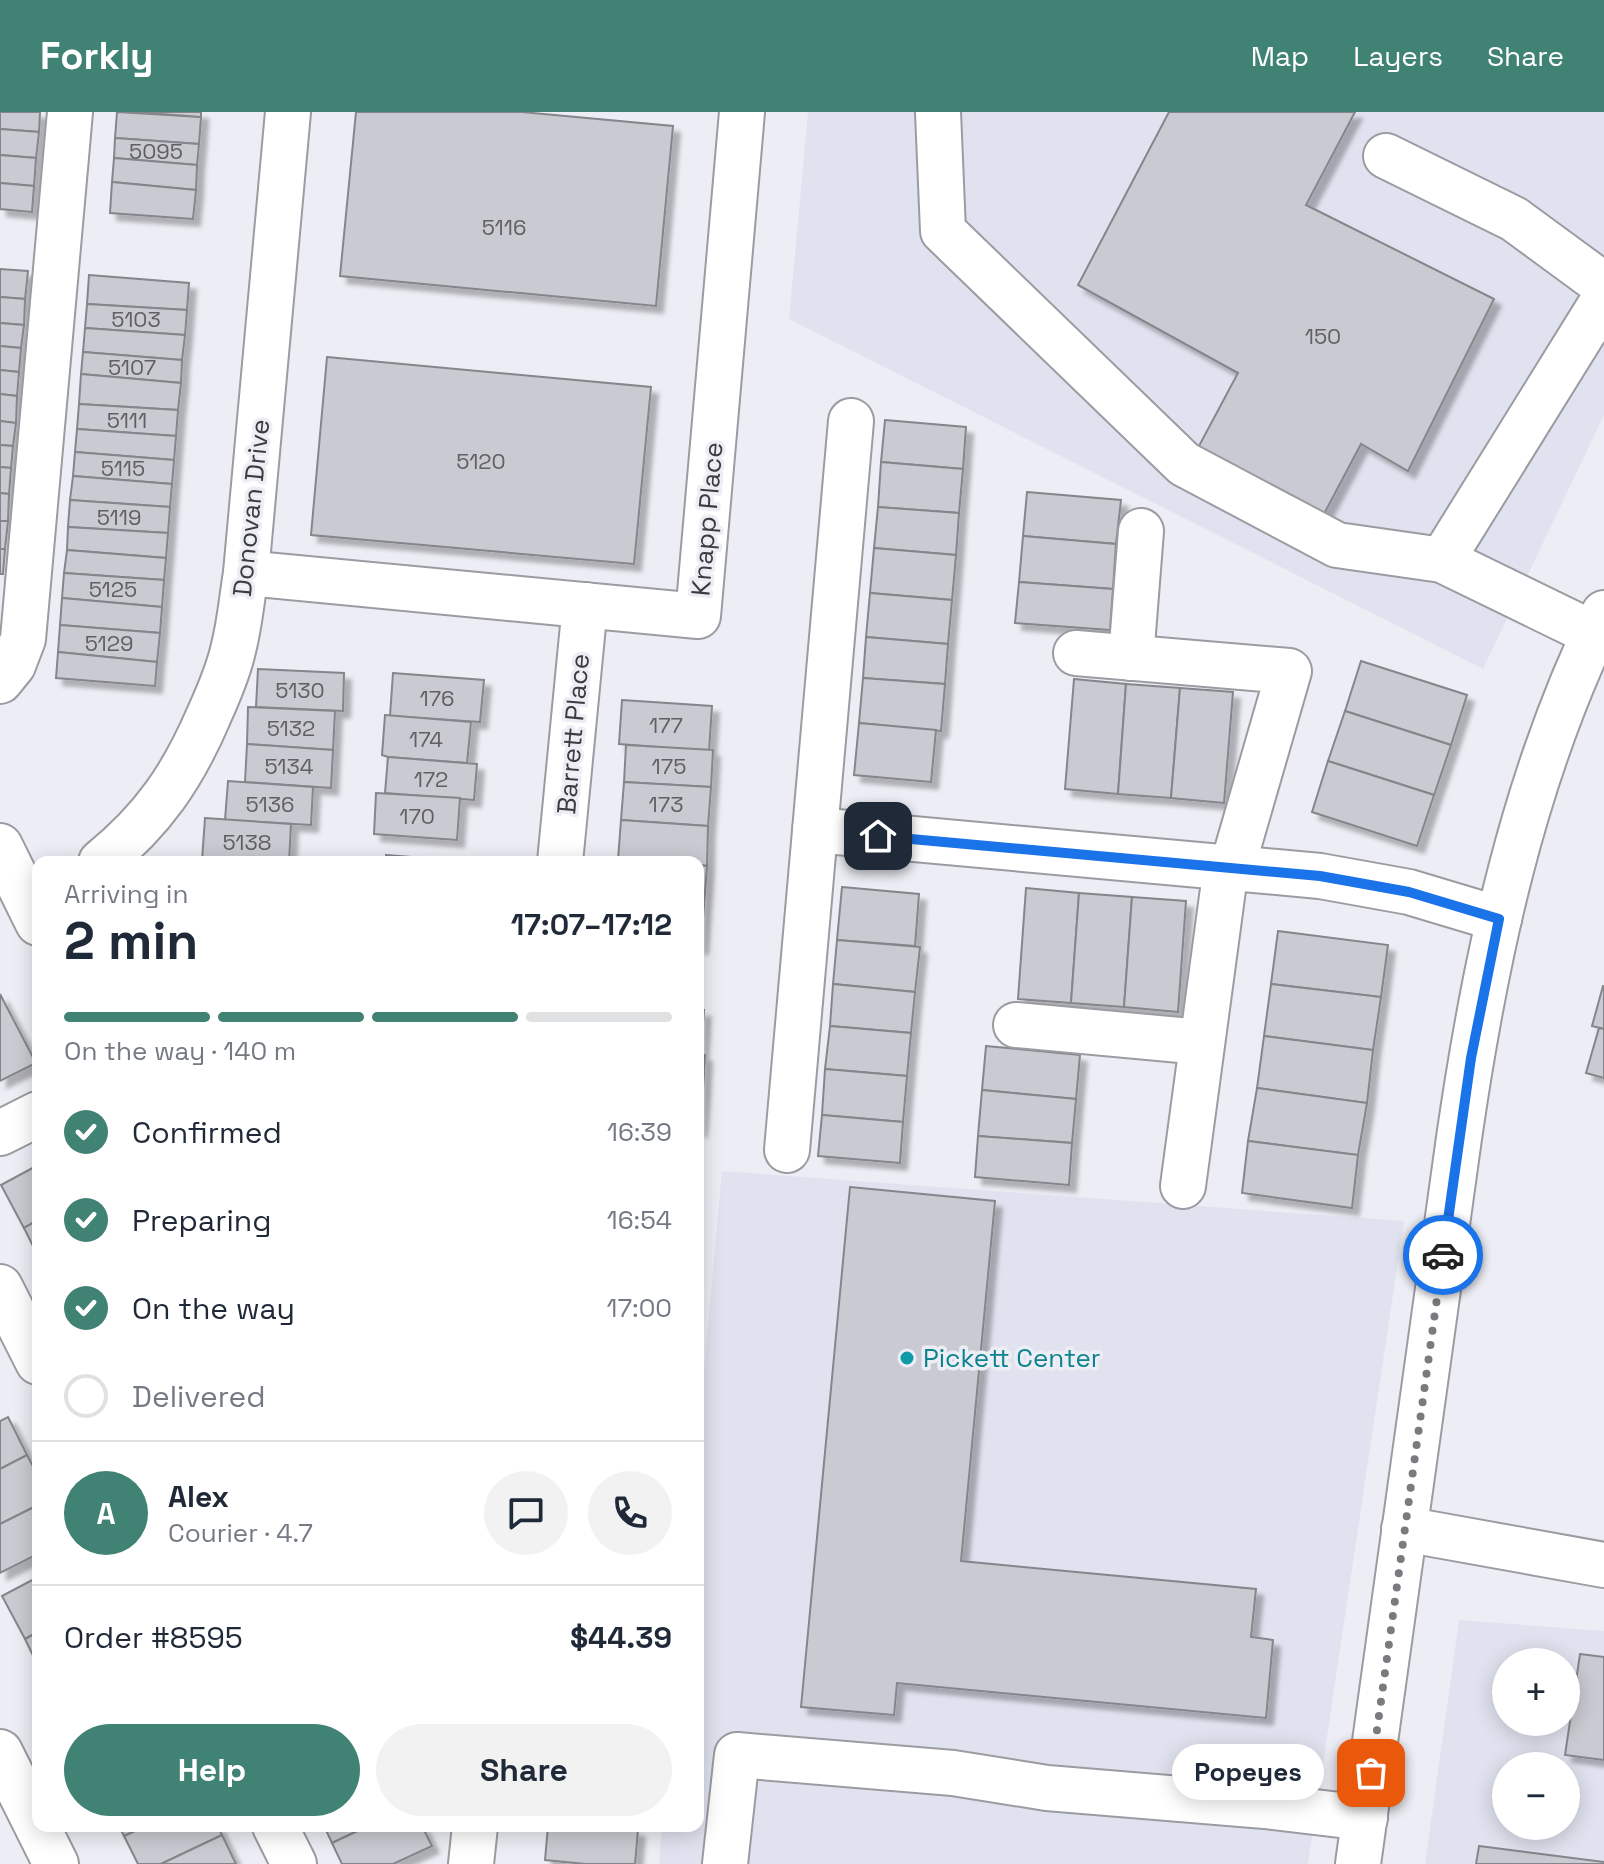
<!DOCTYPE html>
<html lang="en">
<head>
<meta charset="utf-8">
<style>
	:root { --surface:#fff; --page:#f2f2f3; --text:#1f2937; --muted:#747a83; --line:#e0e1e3; --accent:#408273 }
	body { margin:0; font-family:"Space Grotesk",sans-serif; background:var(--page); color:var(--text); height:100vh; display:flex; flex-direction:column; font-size:30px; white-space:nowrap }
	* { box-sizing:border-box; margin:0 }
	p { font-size:26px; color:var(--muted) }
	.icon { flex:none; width:44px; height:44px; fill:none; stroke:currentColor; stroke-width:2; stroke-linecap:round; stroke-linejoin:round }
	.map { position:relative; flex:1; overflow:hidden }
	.drawer { position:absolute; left:32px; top:744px; width:672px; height:976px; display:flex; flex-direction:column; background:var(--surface); border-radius:16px; box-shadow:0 4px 20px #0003 }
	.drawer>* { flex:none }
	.fabs { position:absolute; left:1492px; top:1536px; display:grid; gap:16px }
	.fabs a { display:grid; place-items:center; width:88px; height:88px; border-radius:50%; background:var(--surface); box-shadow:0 4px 20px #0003; font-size:40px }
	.pin { position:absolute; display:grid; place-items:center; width:68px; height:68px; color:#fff; margin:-34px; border-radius:16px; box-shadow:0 4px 12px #0006 }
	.courier { position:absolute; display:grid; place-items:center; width:80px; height:80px; margin:-40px; border:6px solid #1a73e8; border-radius:50%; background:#fff; color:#222; box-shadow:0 2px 10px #0007 }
	.bubble { position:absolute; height:56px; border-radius:28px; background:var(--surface); box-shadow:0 4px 20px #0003; font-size:26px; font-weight:700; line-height:56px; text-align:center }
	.head em { font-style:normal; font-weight:700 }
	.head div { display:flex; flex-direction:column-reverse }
	.head { display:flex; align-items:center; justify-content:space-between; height:136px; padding:0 32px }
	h1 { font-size:52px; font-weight:700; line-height:60px }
	.bar { display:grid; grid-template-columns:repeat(4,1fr); gap:12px 8px; align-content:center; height:96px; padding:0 32px }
	.bar i { height:10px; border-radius:6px; background:var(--line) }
	.bar .on { background:var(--accent) }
	.bar p { grid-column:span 4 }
	.line { display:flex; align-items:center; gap:20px; padding:0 32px; border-top:2px solid var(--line) }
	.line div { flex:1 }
	.round { display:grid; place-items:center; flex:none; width:84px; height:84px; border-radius:42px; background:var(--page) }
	ol { padding:0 32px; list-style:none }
	li { display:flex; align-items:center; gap:24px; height:88px }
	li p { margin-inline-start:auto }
	li .icon { padding:8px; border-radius:50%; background:var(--accent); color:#fff; stroke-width:4 }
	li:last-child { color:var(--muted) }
	li i { width:44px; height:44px; border:4px solid var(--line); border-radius:50% }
	.primary-button { display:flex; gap:16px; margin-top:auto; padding:16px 32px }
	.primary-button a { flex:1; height:92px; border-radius:48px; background:var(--accent); color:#fff; font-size:32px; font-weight:700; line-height:92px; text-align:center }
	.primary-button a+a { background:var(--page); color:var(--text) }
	header { display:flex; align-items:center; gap:48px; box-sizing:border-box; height:112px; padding:0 40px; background:var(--accent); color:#fff }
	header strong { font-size:38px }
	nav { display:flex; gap:44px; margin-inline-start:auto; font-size:28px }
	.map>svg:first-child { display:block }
	.built { fill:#e0e2ef; fill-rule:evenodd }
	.building { fill:#cacbd2; stroke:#85868c; stroke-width:2; filter:url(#shadow) }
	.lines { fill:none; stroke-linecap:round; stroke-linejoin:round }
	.minor-casing { stroke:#9b9ca2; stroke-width:48 }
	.major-casing { stroke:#9b9ca2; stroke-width:48 }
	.minor { stroke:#fff; stroke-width:44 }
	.major { stroke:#fff; stroke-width:44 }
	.done { stroke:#7a7a7f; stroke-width:8; stroke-dasharray:0 14.4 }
	.route { stroke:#1a73e8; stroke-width:10 }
	.culture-dot { fill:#0f9aa8; stroke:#edeef5; stroke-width:3 }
	.labels { text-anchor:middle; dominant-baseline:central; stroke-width:7; stroke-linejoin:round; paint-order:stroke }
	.number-label { font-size:22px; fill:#606064 }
	.street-label { font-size:26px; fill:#3c3c3f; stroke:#edeef5 }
	.culture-label { font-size:26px; fill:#0d838f; stroke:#edeef5; text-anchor:start }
</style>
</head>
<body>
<header>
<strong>Forkly</strong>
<nav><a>Map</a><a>Layers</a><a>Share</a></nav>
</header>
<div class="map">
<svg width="1604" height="1752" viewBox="0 0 1604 1752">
	<defs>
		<filter id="shadow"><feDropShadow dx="7" dy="7" stdDeviation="2" flood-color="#0004"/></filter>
	</defs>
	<rect width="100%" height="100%" fill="#edeef5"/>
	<!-- built -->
	<g class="built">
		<path d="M 808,0 L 1604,0 L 1604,303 L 1483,557 L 789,207 Z"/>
		<path d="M 722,1059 L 1404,1109 L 1308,1752 L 659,1752 L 662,1714 L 698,1714 L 698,1325 Z"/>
		<path d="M 1459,1508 L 1604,1519 L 1604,1752 L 1425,1752 ZM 1506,1550 L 1566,1550 L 1566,1610 L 1506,1610 ZM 1506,1654 L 1566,1654 L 1566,1714 L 1506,1714 Z"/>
	</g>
	<!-- building -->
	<g class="building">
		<path d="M 0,0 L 40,0 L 39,20 L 0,17 Z"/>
		<path d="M 117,0 L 201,5 L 199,32 L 115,26 Z"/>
		<path d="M 135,0 L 201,0 L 201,5 Z"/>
		<path d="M 356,0 L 522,0 L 673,14 L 656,194 L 340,164 Z"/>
		<path d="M 1169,0 L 1355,0 L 1306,93 L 1494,187 L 1408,359 L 1361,332 L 1316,417 L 1192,347 L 1238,261 L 1078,173 Z"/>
		<path d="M 0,17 L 39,20 L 36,46 L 0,43 Z"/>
		<path d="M 115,26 L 199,32 L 197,53 L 114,46 Z"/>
		<path d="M 0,43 L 36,46 L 34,74 L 0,71 Z"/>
		<path d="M 114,46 L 197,53 L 196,78 L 112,70 Z"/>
		<path d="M 112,70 L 196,78 L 193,107 L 110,101 Z"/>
		<path d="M 0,71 L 34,74 L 32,100 L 0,97 Z"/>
		<path d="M 0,157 L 28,159 L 25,187 L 0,185 Z"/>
		<path d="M 89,163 L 189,171 L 187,198 L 87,192 Z"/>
		<path d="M 0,185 L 25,187 L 24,213 L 0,211 Z"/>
		<path d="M 87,192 L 187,198 L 185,223 L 85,216 Z"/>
		<path d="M 0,211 L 24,213 L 21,236 L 0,234 Z"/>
		<path d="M 85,216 L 185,223 L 182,248 L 83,240 Z"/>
		<path d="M 0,234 L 21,236 L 19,260 L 0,258 Z"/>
		<path d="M 83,240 L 182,248 L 181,271 L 81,262 Z"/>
		<path d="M 327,245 L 651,275 L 634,452 L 311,423 Z"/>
		<path d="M 0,258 L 19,260 L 17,284 L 0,282 Z"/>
		<path d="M 81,262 L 181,271 L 178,298 L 79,292 Z"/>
		<path d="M 0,282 L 17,284 L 16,311 L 0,309 Z"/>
		<path d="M 79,292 L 178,298 L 176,324 L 77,317 Z"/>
		<path d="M 885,308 L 966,315 L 963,357 L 881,350 Z"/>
		<path d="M 0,309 L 16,311 L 13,334 L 0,333 Z"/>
		<path d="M 77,317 L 176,324 L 174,348 L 75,340 Z"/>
		<path d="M 0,333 L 13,334 L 11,356 L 0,355 Z"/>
		<path d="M 75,340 L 174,348 L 172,372 L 73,364 Z"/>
		<path d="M 881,350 L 963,357 L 959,401 L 878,395 Z"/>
		<path d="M 0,355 L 11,356 L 9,382 L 0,381 Z"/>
		<path d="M 73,364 L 172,372 L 170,395 L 70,388 Z"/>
		<path d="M 1027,380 L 1121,388 L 1116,432 L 1023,424 Z"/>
		<path d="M 0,381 L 9,382 L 8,409 L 0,409 Z"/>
		<path d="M 70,388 L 170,395 L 168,421 L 68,415 Z"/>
		<path d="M 878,395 L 959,401 L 956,443 L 874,436 Z"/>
		<path d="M 0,409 L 8,409 L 5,437 L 0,437 Z"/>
		<path d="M 68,415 L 168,421 L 166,446 L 67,438 Z"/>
		<path d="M 1023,424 L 1116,432 L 1113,477 L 1019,470 Z"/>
		<path d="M 874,436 L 956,443 L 952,488 L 870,481 Z"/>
		<path d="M 0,437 L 5,437 L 3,462 L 0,462 Z"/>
		<path d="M 67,438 L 166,446 L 164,468 L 64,461 Z"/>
		<path d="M 64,461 L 164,468 L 162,495 L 62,486 Z"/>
		<path d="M 1019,470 L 1113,477 L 1110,518 L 1015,511 Z"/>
		<path d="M 870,481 L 952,488 L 948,532 L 866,525 Z"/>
		<path d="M 62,486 L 162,495 L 160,521 L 60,513 Z"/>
		<path d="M 60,513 L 160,521 L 157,550 L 58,540 Z"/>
		<path d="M 866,525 L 948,532 L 945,572 L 863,566 Z"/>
		<path d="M 58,540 L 157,550 L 155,574 L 56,566 Z"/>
		<path d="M 1361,549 L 1467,583 L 1451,633 L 1345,599 Z"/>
		<path d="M 258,557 L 344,561 L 343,599 L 256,595 Z"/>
		<path d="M 393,561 L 484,568 L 480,610 L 390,604 Z"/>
		<path d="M 863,566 L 945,572 L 941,619 L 859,611 Z"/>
		<path d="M 1074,567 L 1126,572 L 1118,682 L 1065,677 Z"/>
		<path d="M 1126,572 L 1180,576 L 1171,686 L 1118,682 Z"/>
		<path d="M 1180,576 L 1233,580 L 1224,691 L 1171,686 Z"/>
		<path d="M 622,588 L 712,594 L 709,639 L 619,632 Z"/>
		<path d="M 248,595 L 335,599 L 333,638 L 247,632 Z"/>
		<path d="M 1345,599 L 1451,633 L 1434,683 L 1328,649 Z"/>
		<path d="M 385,603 L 471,610 L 467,651 L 388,645 L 382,643 Z"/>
		<path d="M 859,611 L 936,618 L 931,670 L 854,663 Z"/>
		<path d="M 247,632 L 333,638 L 331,676 L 245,670 Z"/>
		<path d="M 626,633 L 713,638 L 711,675 L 624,670 Z"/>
		<path d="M 388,645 L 477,652 L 474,688 L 385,681 Z"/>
		<path d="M 1328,649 L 1434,683 L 1417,734 L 1312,700 Z"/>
		<path d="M 228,669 L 313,675 L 311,713 L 225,708 Z"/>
		<path d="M 624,670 L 711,675 L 708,714 L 621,708 Z"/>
		<path d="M 376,681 L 460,686 L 457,728 L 374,722 Z"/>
		<path d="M 205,706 L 291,712 L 289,750 L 202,748 Z"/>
		<path d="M 621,708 L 708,714 L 707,754 L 698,753 L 698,750 L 618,748 Z"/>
		<path d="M 386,743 L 477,750 L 386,750 Z"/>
		<path d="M 698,753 L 707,754 L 704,793 L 698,792 Z"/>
		<path d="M 842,775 L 919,782 L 915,834 L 837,828 Z"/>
		<path d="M 1026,776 L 1079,781 L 1071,891 L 1018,887 Z"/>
		<path d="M 1079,781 L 1132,785 L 1124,895 L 1071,891 Z"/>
		<path d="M 1132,785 L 1186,789 L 1178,900 L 1124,895 Z"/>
		<path d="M 698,792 L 704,793 L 701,835 L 698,835 Z"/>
		<path d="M 1278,819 L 1388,833 L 1381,885 L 1271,872 Z"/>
		<path d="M 837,828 L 920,835 L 915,880 L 833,872 Z"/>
		<path d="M 833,872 L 915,880 L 911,921 L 830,914 Z"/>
		<path d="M 1271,872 L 1381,885 L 1373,938 L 1264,924 Z"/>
		<path d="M 1603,874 L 1604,874 L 1604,917 L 1592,914 Z"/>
		<path d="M 0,882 L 36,951 L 0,969 Z"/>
		<path d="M 698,898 L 704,898 L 701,942 L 698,942 Z"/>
		<path d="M 830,914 L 911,921 L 907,964 L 825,957 Z"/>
		<path d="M 1599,916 L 1604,917 L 1604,966 L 1586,961 Z"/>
		<path d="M 1264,924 L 1373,938 L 1367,991 L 1257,976 Z"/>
		<path d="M 986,934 L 1080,943 L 1076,987 L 982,978 Z"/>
		<path d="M 698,942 L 705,943 L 703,979 L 698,978 Z"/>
		<path d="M 825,957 L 907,964 L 903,1010 L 822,1003 Z"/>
		<path d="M 1257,976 L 1367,991 L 1358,1043 L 1248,1029 Z"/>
		<path d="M 698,978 L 703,979 L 700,1018 L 698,1018 Z"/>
		<path d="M 982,978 L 1076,987 L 1072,1031 L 978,1024 Z"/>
		<path d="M 822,1003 L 903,1010 L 900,1051 L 818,1044 Z"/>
		<path d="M 978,1024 L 1072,1031 L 1069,1073 L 975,1065 Z"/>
		<path d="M 1248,1029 L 1358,1043 L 1352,1096 L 1242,1081 Z"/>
		<path d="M 38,1053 L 38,1108 L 24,1116 L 1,1073 Z"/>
		<path d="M 850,1075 L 995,1089 L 961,1449 L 1256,1477 L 1251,1525 L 1273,1528 L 1266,1606 L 897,1571 L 894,1603 L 801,1595 Z"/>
		<path d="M 38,1108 L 38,1144 L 24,1116 Z"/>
		<path d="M 8,1305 L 27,1343 L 0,1357 L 0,1309 Z"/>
		<path d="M 27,1343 L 38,1364 L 38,1393 L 0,1412 L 0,1357 Z"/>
		<path d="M 38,1393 L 38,1442 L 0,1461 L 0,1412 Z"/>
		<path d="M 38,1465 L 38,1520 L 25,1527 L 2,1484 Z"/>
		<path d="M 38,1520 L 38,1554 L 25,1527 Z"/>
		<path d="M 1580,1542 L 1604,1545 L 1604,1648 L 1565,1643 Z"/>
		<path d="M 119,1714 L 146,1714 L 124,1724 Z"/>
		<path d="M 146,1714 L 218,1714 L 222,1723 L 161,1752 L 138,1752 L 124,1724 Z"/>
		<path d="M 324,1714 L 368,1714 L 332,1731 Z"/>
		<path d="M 368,1714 L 422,1714 L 432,1734 L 393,1752 L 342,1752 L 332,1731 Z"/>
		<path d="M 548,1714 L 596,1714 L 638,1718 L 635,1752 L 586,1752 L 545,1748 Z"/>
		<path d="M 222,1723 L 236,1752 L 161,1752 Z"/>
		<path d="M 1479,1734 L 1604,1750 L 1604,1752 L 1476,1752 Z"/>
	</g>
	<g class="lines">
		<defs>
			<g id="minor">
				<path d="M 938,0 L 943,119 L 1184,352 L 1337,433 L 1442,448 L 1594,522"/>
				<path d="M 1386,44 L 1514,107 L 1604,173"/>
				<path d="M 1442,448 L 1604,187"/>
				<path d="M 246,461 L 698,504 L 742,0"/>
				<path d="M 1076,541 L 1289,559 L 1232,756"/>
				<path d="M 1131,546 L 1141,419"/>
				<path d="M 0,569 L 13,553 L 23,527 L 70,0"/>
				<path d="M 815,718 L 1320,764 L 1409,780 L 1499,807"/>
				<path d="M 0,734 L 38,811"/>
				<path d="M 101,750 C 153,708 183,664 209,603 C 219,581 229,558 234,534 C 240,510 242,485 246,461 L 288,0"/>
				<path d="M 560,750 L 585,493"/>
				<path d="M 1016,913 L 1202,930"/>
				<path d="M 0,1021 L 38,1002"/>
				<path d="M 787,1038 L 851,309"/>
				<path d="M 1183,1074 L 1226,755"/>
				<path d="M 0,1175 L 38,1250"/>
				<path d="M 1404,1417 L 1604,1453"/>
				<path d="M 0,1640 L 56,1752"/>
				<path d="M 275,1714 L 294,1752"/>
				<path d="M 471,1752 L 475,1714"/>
				<path d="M 725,1752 L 737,1643 L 953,1661 L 1047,1676 L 1265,1694 L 1365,1706"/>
			</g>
			<path id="major" d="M 1358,1752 L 1459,1026 C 1485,847 1523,665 1604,501"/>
		</defs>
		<!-- minor casing -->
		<use href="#minor" class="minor-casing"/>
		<!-- major casing -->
		<use href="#major" class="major-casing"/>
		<!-- minor -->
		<use href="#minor" class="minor"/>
		<!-- major -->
		<use href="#major" class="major"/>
	</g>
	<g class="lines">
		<!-- done -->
		<path class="done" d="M 1371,1661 L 1443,1143"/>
		<!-- route -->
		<path class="route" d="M 878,724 L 1320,764 L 1409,780 L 1499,807 L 1471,946 L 1443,1143"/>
	</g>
	<!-- markers -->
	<circle class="culture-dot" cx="907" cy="1246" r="8"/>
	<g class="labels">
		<!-- number labels -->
		<g class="number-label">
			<text x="156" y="39">5095</text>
			<text x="504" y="115">5116</text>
			<text x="136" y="207">5103</text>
			<text x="1323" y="224">150</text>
			<text x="132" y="255">5107</text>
			<text x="127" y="308">5111</text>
			<text x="481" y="349">5120</text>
			<text x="123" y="356">5115</text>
			<text x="119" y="405">5119</text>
			<text x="113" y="477">5125</text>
			<text x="109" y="531">5129</text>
			<text x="300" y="578">5130</text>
			<text x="437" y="586">176</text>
			<text x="666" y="613">177</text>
			<text x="291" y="616">5132</text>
			<text x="426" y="627">174</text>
			<text x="289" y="654">5134</text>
			<text x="669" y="654">175</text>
			<text x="431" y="667">172</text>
			<text x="270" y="692">5136</text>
			<text x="666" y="692">173</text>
			<text x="417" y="704">170</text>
			<text x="247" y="730">5138</text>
		</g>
		<!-- street labels -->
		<g class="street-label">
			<text transform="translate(251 396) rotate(-84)">Donovan Drive</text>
			<text transform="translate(707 407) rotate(-85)">Knapp Place</text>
			<text transform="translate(573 622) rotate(-85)">Barrett Place</text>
		</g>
		<!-- culture labels -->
		<g class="culture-label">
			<text x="923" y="1246">Pickett Center</text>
		</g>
	</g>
</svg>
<div class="fabs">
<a>+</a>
<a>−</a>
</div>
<div class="pin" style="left:1371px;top:1661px;background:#ea580c"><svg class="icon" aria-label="bag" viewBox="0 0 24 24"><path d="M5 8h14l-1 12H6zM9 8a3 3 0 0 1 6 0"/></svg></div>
<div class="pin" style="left:878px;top:724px;background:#1f2937"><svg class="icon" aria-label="home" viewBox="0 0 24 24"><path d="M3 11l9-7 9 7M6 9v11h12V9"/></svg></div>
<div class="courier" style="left:1443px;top:1143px"><svg class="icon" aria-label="car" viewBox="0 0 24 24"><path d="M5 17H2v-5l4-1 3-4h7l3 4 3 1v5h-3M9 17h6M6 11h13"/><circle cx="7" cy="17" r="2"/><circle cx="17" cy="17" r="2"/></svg></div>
<div class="bubble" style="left:1172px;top:1632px;width:152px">Popeyes</div>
<section class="drawer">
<div class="head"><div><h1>2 min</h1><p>Arriving in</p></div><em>17:07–17:12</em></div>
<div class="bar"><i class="on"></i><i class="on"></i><i class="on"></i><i></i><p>On the way · 140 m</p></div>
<ol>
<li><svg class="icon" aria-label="check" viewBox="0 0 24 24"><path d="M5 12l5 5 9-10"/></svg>Confirmed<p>16:39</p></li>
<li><svg class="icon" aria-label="check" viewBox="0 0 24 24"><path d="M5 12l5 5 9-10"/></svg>Preparing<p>16:54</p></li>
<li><svg class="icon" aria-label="check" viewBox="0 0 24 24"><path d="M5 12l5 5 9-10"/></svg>On the way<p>17:00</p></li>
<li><i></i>Delivered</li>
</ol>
<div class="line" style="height:144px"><b class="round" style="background:var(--accent);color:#fff">A</b><div><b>Alex</b><p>Courier · 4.7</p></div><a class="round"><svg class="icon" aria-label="chat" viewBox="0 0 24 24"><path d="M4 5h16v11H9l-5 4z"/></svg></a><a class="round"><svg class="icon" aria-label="phone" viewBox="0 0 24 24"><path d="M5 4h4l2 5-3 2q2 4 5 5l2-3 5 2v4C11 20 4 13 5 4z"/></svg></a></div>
<div class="line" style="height:104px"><div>Order #8595</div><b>$44.39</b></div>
<div class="primary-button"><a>Help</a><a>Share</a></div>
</section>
</div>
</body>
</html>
